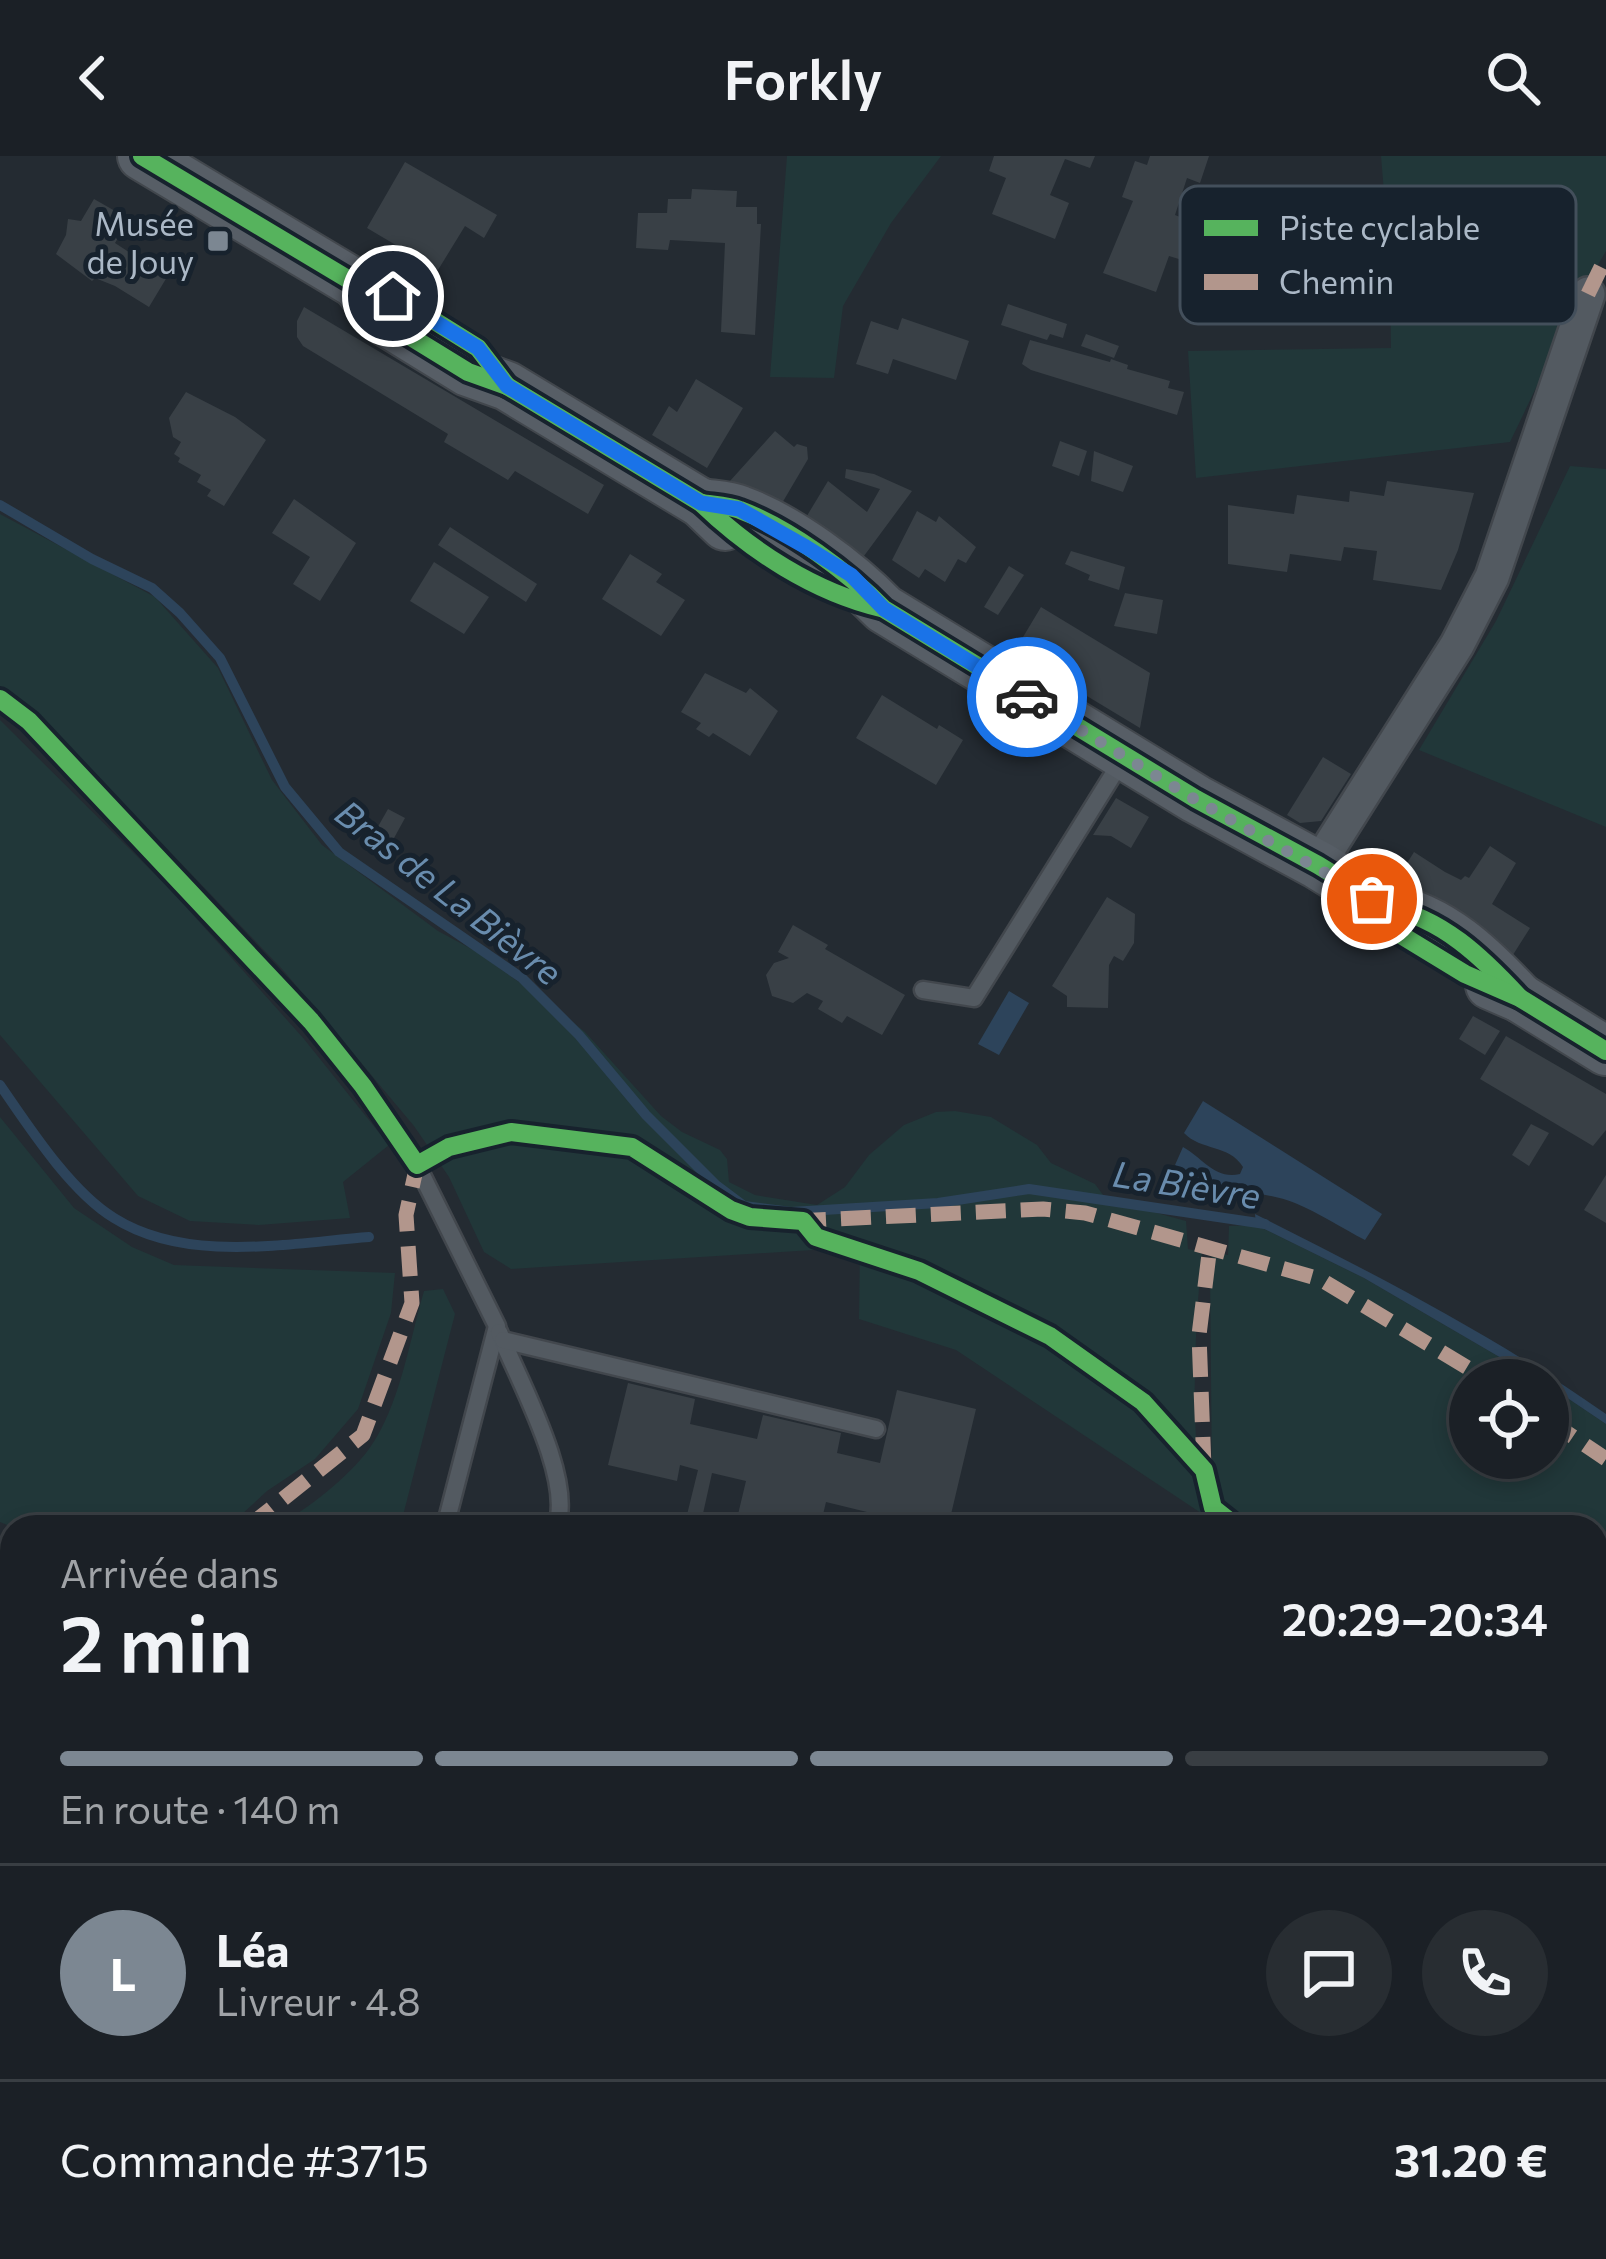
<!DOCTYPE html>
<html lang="fr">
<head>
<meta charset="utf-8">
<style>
	:root { --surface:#1b2026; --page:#282d32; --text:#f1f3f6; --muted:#a0a3a7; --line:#393e43; --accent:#7c8792 }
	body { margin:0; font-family:Commissioner,sans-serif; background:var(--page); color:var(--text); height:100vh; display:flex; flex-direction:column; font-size:45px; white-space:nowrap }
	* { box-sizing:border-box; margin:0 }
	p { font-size:39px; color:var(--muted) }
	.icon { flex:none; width:66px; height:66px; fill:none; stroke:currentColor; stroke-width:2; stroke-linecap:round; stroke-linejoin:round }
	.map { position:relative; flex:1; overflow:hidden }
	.details { position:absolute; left:0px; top:1359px; width:1608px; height:744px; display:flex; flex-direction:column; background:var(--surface); border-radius:36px 36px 0 0; box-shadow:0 6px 18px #0003,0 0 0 3px var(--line) }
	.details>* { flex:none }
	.controls { position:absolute; left:1449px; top:1203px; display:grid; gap:24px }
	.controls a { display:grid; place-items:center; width:120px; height:120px; border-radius:50%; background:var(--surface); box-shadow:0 6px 18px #0003,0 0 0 3px var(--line); font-size:60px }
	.pin { position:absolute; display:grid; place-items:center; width:102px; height:102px; color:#fff; margin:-51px; border:6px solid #fff; border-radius:50%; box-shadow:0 3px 12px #0007 }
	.courier { position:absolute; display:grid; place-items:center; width:120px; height:120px; margin:-60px; border:9px solid #1a73e8; border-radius:50%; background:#fff; color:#222; box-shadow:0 3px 15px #0007 }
	.overview em { font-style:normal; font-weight:600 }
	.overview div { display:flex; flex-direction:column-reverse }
	.overview { display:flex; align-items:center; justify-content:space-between; height:204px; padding:0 60px }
	h1 { font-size:78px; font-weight:600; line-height:90px }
	.bar { display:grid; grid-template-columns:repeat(4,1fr); gap:18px 12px; align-content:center; height:144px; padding:0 60px }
	.bar i { height:15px; border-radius:9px; background:var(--line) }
	.bar .selected { background:var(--accent) }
	.bar p { grid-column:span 4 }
	.line { display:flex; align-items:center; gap:30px; padding:0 60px; border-top:3px solid var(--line) }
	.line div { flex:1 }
	.round { display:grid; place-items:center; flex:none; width:126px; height:126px; border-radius:63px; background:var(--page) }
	header { display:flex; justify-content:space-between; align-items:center; height:156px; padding:0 60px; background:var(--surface); font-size:54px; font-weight:600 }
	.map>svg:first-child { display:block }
	.green { fill:#213739 }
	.water { fill:#2d445b }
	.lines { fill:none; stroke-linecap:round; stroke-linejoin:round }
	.stream { stroke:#2d445b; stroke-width:10 }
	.building { fill:#394046 }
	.lane-casing { stroke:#42474d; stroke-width:21 }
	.street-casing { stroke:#42474d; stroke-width:38 }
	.secondary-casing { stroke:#42474d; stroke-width:52 }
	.path { stroke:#565e64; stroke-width:6; stroke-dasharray:9 9; stroke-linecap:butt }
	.lane { stroke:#535a61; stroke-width:16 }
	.street { stroke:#535a61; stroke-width:33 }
	.secondary { stroke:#575e66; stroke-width:48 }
	.rail-casing { stroke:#575e64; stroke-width:14 }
	.rail { stroke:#17222d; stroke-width:9; stroke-dasharray:27; stroke-linecap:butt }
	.quiet { stroke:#b2968c; stroke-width:15; stroke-dasharray:30 15; stroke-linecap:butt }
	.cycleway-casing { stroke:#17222d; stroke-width:26 }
	.cycleway { stroke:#56b35d; stroke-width:18 }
	.done { stroke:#7c8792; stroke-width:12; stroke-dasharray:0 21.6 }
	.route { stroke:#1a73e8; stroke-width:15 }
	.poi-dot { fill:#7c8792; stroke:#17222d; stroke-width:4.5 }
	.labels { text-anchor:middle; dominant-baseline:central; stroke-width:10; stroke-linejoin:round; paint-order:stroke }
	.poi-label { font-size:33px; fill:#abb8c6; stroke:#17222d; text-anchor:end }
	.water-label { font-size:36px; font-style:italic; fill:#698cad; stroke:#17222d }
	.key { fill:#17222d; stroke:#434f5b; stroke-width:3 }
	.key-label { font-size:33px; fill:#abb8c6 }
</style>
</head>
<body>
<header><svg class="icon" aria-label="back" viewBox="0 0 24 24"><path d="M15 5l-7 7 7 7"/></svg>Forkly<svg class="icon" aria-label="search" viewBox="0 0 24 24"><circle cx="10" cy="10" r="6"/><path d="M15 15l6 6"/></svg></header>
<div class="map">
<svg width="1606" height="2103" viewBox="0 0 1606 2103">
	<rect width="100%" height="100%" fill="#242b32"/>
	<!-- green -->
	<g class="green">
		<path d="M 787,0 L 941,0 L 891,67 L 843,150 L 834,222 L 770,221 Z"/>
		<path d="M 1381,0 L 1606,0 L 1606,95 L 1580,140 L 1510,286 L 1196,322 L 1188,195 L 1391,192 L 1390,109 Z"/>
		<path d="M 1570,310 L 1606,313 L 1606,671 L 1419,594 L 1496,465 Z"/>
		<path d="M 0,358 L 155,441 L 218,512 L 272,624 L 322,689 L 438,775 L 477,796 L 559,855 L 585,876 L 661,960 L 682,976 L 720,994 L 727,1003 L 729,1026 L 755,1039 L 817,1049 L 845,1031 L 869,999 L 904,969 L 936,956 L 955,955 L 991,961 L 1037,989 L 1051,1007 L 1095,1028 L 1106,1043 L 1186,1065 L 1188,1093 L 1202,1096 C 1194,1183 1190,1271 1204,1359 L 956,1194 L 859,1163 L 860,1091 L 511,1113 L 484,1096 L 449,1021 L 414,970 L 283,814 L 57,578 L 0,532 Z"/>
		<path d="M 0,564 L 171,734 L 304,883 L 389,989 L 343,1026 L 350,1062 L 259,1069 L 190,1065 L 138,1040 L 0,879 Z"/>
		<path d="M 0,961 L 74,1052 L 132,1091 L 174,1109 L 395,1117 L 391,1157 L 358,1253 L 315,1303 L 267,1335 L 241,1359 L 222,1371 L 12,1371 L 0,1366 Z"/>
		<path d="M 1256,1069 L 1364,1122 L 1539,1224 L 1470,1224 L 1470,1302 L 1548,1302 L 1548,1229 L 1606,1268 L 1606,1642 L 1596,1631 L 1596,1371 L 1245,1371 L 1226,1356 L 1212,1330 L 1210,1111 L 1212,1096 L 1228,1099 L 1229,1070 Z"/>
		<path d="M 443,1133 L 455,1158 L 400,1371 L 277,1371 C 309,1351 346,1324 369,1293 C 400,1250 409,1186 424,1135 Z"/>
		<path d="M 0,1390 L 12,1394 L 12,1705 L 0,1702 Z"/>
		<path d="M 0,1817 L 12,1821 L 12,1993 L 0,1982 Z"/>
		<path d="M 577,2091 L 722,2091 L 743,2103 L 576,2103 Z"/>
	</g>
	<!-- water -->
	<g class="water">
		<path d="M 1009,835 L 1029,847 L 999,899 L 978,888 Z"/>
		<path d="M 1203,945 L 1382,1058 L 1365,1084 C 1342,1072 1319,1057 1295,1047 C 1257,1032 1207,1038 1175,1009 L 1183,991 C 1203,1002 1215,1024 1240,1018 L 1243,1011 C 1229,988 1201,995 1184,977 Z"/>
		<path d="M 1255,1058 C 1375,1118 1497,1181 1606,1258 L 1606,1268 L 1548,1229 L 1548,1224 L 1539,1224 L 1364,1122 L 1256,1069 Z"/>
	</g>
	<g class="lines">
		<!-- stream -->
		<g class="stream">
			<path d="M 0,349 L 92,403 L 152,432 L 180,457 L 220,502 L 285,631 L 339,696 L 522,822 L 579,879 L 646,959 L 716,1029 L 744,1050 L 791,1056 L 938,1047 L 1029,1033 L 1265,1068"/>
			<path d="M 0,929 C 29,971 70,1035 114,1062 C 187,1108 289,1087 369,1081"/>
		</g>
	</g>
	<!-- building -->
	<g class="building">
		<path d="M 994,0 L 1095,0 L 1090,12 L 1065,3 L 1050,39 L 1069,47 L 1055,83 L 992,58 L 1006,22 L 989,15 Z"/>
		<path d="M 1150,0 L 1209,0 L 1200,27 L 1187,22 L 1175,59 L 1195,67 L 1182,104 L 1169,100 L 1156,136 L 1103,117 L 1133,45 L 1122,41 L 1135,5 L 1147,9 Z"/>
		<path d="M 405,6 L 497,59 L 484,82 L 465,70 L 438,114 L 367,72 Z"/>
		<path d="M 692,33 L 737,35 L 736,51 L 757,51 L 757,68 L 761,68 L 755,179 L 721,176 L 725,87 L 670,84 L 668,94 L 636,92 L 638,57 L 667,57 L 668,43 L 691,43 Z"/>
		<path d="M 94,43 L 129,63 L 115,87 L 167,121 L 149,151 L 115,130 L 95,122 L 92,125 L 56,98 L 66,79 L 68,63 L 81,65 Z"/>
		<path d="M 1008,148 L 1067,168 L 1063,182 L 1050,178 L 1047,184 L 1001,169 Z"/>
		<path d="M 304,151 L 604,329 L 588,358 L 515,315 L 508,324 L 444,286 L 448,278 L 303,190 L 297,181 L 297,165 Z"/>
		<path d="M 902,162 L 969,185 L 956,224 L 893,203 L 888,218 L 856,208 L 871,165 L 898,174 Z"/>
		<path d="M 1086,178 L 1119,190 L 1114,202 L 1081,190 Z"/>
		<path d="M 1030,184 L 1110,206 L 1111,203 L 1128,209 L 1127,213 L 1170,225 L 1168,232 L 1184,236 L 1177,259 L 1031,214 L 1022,208 Z"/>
		<path d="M 696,223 L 743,252 L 707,312 L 652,279 L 669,250 L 677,256 Z"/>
		<path d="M 186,236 L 235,261 L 266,284 L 224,350 L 207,340 L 211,334 L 197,326 L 201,319 L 178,306 L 180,302 L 174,298 L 181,286 L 173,281 L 169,262 Z"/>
		<path d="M 775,275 L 794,291 L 797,288 L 807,291 L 808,303 L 778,354 L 730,325 Z"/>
		<path d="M 1060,285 L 1087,295 L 1079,320 L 1052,310 Z"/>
		<path d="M 1094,295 L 1133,310 L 1123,336 L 1091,325 Z"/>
		<path d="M 846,313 L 874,318 L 912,335 L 861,404 L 802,368 L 828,325 L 867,356 L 880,333 L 845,322 Z"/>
		<path d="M 1387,325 L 1474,337 L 1458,394 L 1441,434 L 1373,424 L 1377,395 L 1344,391 L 1341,405 L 1290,398 L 1287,416 L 1228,408 L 1228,349 L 1294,358 L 1297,339 L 1349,346 L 1350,335 L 1384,340 Z"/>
		<path d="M 294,343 L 356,387 L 320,445 L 293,428 L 310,401 L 272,377 Z"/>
		<path d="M 917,355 L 936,366 L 939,360 L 976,391 L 966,407 L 958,403 L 945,426 L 925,413 L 919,422 L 892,404 Z"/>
		<path d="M 450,371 L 537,428 L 526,446 L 438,389 Z"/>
		<path d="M 1071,395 L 1125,411 L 1119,434 L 1088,424 L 1090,419 L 1065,408 Z"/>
		<path d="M 630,398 L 662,418 L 656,426 L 685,444 L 661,480 L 602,443 Z"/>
		<path d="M 434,406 L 489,441 L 464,478 L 410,445 Z"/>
		<path d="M 1009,410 L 1024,419 L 998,459 L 984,451 Z"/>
		<path d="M 1125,437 L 1163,444 L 1157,478 L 1114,470 Z"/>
		<path d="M 1041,451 L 1150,517 L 1140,572 L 1014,496 Z"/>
		<path d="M 705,517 L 746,537 L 750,532 L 778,555 L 750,600 L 713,577 L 709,581 L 696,573 L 701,567 L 681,556 Z"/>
		<path d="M 882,539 L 937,573 L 939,569 L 963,584 L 936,629 L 856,582 Z"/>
		<path d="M 1323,601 L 1351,618 L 1321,665 L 1300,667 L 1287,659 Z"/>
		<path d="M 1116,642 L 1149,661 L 1131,692 L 1111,680 L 1093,679 Z"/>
		<path d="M 388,653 L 405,662 L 388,693 L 371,683 Z"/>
		<path d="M 1490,690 L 1516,707 L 1492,748 L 1530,772 L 1511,802 L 1394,728 L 1414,696 L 1445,716 L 1461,724 L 1465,720 L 1469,722 Z"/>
		<path d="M 1107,741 L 1135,758 L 1134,787 L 1123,805 L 1114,800 L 1109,809 L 1108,852 L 1067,851 L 1067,840 L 1052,830 Z"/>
		<path d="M 793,769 L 828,789 L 825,793 L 905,839 L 882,879 L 847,860 L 842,867 L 818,853 L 823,845 L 807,837 L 793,847 L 772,840 L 766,819 L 774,807 L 789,802 L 778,796 Z"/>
		<path d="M 1473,860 L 1500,875 L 1485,899 L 1459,883 Z"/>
		<path d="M 1506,880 L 1606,938 L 1606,974 L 1593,990 L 1480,923 Z"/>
		<path d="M 1531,968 L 1549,977 L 1529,1010 L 1512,999 Z"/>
		<path d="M 1606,1019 L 1606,1067 L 1584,1054 Z"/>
		<path d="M 628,1227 L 695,1243 L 690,1268 L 757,1283 L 763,1259 L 841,1277 L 837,1297 L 880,1307 L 897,1234 L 976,1253 L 948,1371 L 864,1371 L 867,1356 L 826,1346 L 820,1371 L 735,1371 L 746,1325 L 712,1317 L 700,1371 L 684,1371 L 698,1314 L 680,1309 L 677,1325 L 608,1309 Z"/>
		<path d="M 119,2091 L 199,2091 L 196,2103 L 117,2103 Z"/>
	</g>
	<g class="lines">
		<defs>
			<g id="lane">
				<path d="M 0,543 L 29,565 L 311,865 L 363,930 L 417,1009 L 497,1170 L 445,1371"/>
				<path d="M 923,834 L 974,842 L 1124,601"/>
				<path d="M 499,1176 C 518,1223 575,1325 556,1371"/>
				<path d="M 503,1184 L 876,1273"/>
				<path d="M 1446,2091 L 1467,2103"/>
			</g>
			<path id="street" d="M 1318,709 L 1457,489 L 1492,421 L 1588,138"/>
			<g id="secondary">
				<path d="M 142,0 L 356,128 L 383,136"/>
				<path d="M 356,128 L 385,165 L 468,216 L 507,230 L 701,347 L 725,370"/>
				<path d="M 701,347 C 713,349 728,349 740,354 C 789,372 848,416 884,453 L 1196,643 L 1318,709 L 1386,751 C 1442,762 1482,801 1520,842"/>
				<path d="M 1490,829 L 1520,842 L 1606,895"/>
			</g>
		</defs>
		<!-- lane casing -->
		<use href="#lane" class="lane-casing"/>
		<!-- street casing -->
		<use href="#street" class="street-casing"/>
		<!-- secondary casing -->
		<use href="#secondary" class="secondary-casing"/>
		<!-- path -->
		<g class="path">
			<path d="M 963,1371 L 964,1365"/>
			<path d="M 1596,1810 L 1606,1825"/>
			<path d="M 1596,1864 L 1606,1859"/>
			<path d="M 1596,1978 L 1606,1977"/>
		</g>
		<!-- lane -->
		<use href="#lane" class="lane"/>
		<!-- street -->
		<use href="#street" class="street"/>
		<!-- secondary -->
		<use href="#secondary" class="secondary"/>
		<defs>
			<g id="rail">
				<path d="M 0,1765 L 12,1769"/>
				<path d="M 0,1786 L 12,1790"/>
				<path d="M 1044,2091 L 1085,2103"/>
				<path d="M 1117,2091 L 1159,2103"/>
			</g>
		</defs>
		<!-- rail casing -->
		<use href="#rail" class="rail-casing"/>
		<!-- rail -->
		<use href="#rail" class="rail"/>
		<!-- quiet -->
		<g class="quiet">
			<path d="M 1588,138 L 1606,101"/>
			<path d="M 796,1065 L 1043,1053 L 1085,1057 L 1320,1123 L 1488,1224"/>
			<path d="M 1548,1264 L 1606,1303"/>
			<path d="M 1204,1311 L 1199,1179 L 1210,1090"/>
			<path d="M 248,1371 L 363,1279 L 412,1147 L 406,1059 L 417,1009 L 426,1004"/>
			<path d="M 0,1383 L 12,1388"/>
			<path d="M 1596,1645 L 1606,1656"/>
		</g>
		<defs>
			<g id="cycleway">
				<path d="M 142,0 L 356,128 L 393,139 L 478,192 L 507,230"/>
				<path d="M 356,128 L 385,165 L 468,216 L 507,230 L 701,347 C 751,395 814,436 881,452"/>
				<path d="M 701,347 C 713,349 728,349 740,354 C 789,372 848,416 884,453 L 1196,643 L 1318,709 L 1386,751 C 1442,762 1482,801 1520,842"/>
				<path d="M 0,543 L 29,565 L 311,865 L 363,930 L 417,1009 L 449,991 L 511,976 L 632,991 L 731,1054 L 750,1061 L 803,1065 L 816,1081 L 919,1115 L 1050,1180 L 1143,1246 L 1204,1314 L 1213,1352 L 1237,1371"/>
				<path d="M 1386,751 L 1401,779 L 1465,818 L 1520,842 L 1606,895"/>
			</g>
		</defs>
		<!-- cycleway casing -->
		<use href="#cycleway" class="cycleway-casing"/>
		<!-- cycleway -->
		<use href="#cycleway" class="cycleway"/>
	</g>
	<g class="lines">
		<!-- done -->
		<path class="done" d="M 1027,541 L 1196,644 L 1372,743"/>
		<!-- route -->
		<path class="route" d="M 393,140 L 478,192 L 507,230 L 701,347 L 739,353 L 806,391 L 851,419 L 884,453 L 1027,541"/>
	</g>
	<!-- markers -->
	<rect class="poi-dot" x="206" y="73" width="24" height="24" rx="6"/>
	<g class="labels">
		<!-- poi labels -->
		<g class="poi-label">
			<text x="194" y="66">Musée<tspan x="194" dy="38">de Jouy</tspan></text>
		</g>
		<!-- water labels -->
		<g class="water-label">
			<text transform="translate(450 735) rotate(38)">Bras de La Bièvre</text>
			<text transform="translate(1187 1027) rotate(9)">La Bièvre</text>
		</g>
	</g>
	<!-- legend -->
	<rect x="1180" y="30" width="396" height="138" rx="18" class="key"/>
	<rect x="1204" y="64" width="54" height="16" fill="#56b35d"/>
	<rect x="1204" y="118" width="54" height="16" fill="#b2968c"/>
	<g class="key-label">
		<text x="1279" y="84">Piste cyclable</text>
		<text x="1279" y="138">Chemin</text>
	</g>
</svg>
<div class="controls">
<a><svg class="icon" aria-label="locate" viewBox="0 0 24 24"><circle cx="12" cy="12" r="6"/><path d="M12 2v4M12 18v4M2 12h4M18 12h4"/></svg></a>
</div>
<div class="pin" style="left:1372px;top:743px;background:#ea580c"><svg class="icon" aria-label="bag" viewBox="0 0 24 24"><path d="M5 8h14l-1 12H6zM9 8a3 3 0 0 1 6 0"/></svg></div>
<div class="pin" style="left:393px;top:140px;background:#1f2937"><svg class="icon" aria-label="home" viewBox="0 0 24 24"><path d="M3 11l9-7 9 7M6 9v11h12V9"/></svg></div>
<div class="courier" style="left:1027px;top:541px"><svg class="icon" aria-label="car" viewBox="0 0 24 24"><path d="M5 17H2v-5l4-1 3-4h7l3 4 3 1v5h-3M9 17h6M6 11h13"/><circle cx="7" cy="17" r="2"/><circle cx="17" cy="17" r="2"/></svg></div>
<section class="details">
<div class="overview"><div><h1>2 min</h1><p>Arrivée dans</p></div><em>20:29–20:34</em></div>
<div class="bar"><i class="selected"></i><i class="selected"></i><i class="selected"></i><i></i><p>En route · 140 m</p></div>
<div class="line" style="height:216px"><b class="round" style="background:var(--accent);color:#fff">L</b><div><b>Léa</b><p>Livreur · 4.8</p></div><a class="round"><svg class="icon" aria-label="chat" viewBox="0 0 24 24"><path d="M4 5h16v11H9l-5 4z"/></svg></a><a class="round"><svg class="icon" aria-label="phone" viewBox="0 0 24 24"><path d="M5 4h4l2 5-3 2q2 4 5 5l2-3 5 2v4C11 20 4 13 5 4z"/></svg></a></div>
<div class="line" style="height:156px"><div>Commande #3715</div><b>31.20 €</b></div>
</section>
</div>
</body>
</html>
